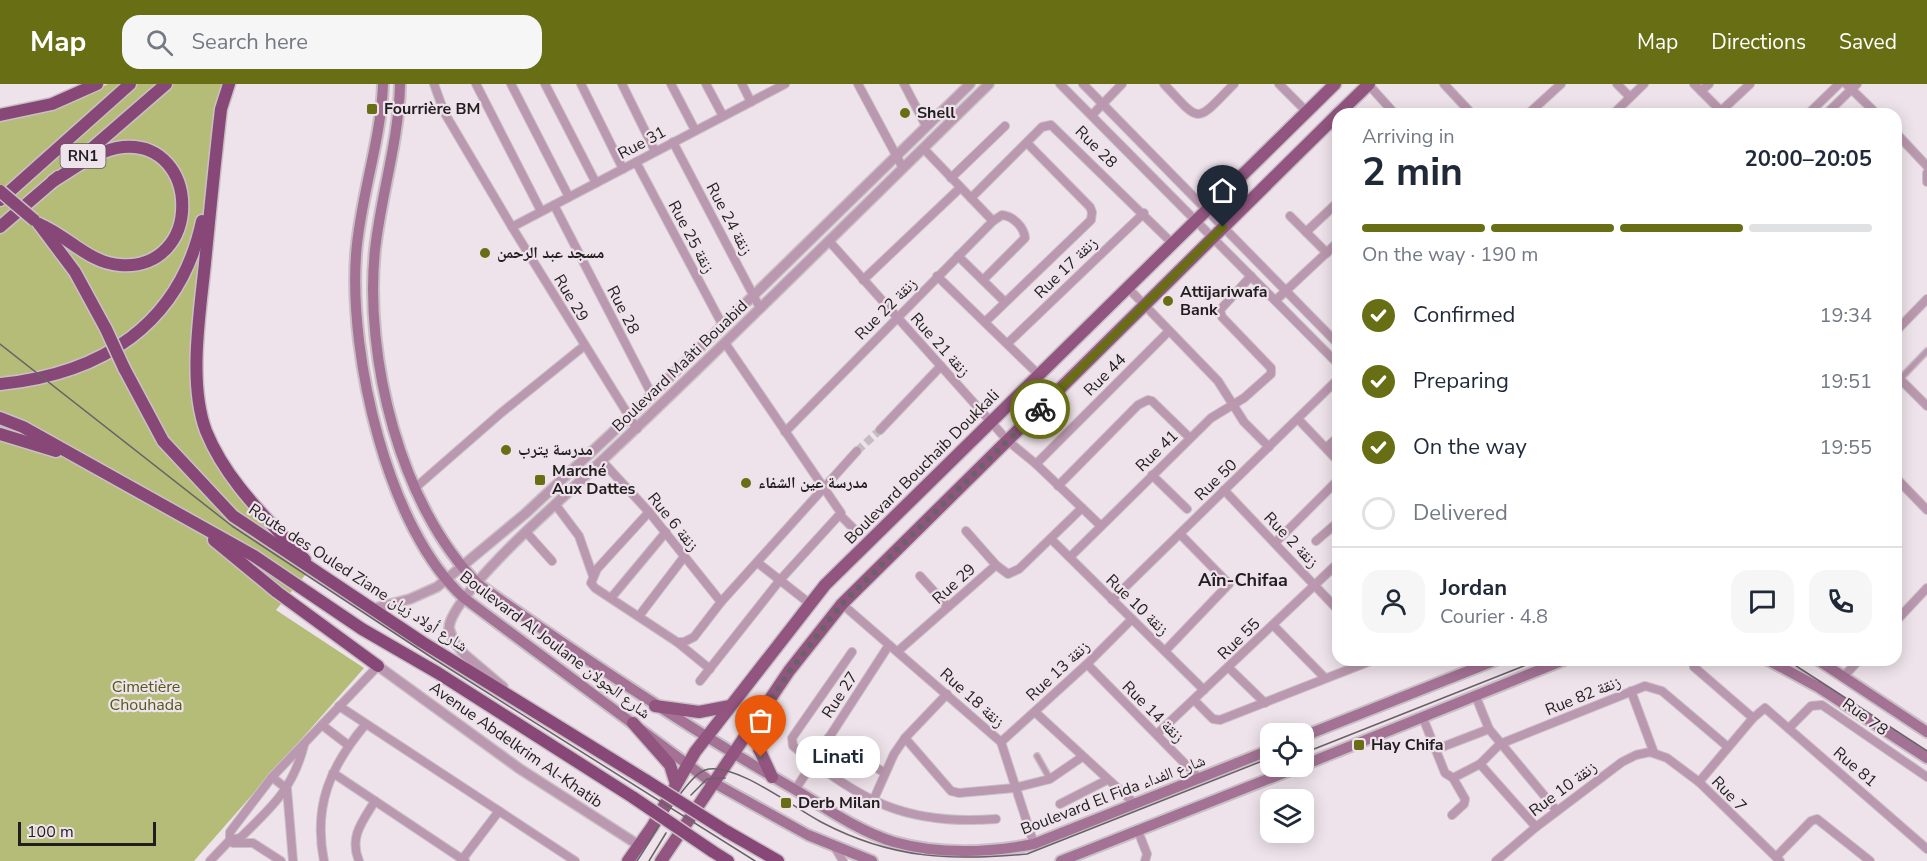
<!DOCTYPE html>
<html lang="en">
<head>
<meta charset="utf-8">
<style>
	:root { --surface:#fff; --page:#f6f6f7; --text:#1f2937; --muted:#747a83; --line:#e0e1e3; --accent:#686e14 }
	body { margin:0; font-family:"Nunito Sans","Noto Naskh Arabic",sans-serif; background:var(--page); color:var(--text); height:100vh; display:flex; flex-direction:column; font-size:22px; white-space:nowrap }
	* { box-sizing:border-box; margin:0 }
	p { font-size:20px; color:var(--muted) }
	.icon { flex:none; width:33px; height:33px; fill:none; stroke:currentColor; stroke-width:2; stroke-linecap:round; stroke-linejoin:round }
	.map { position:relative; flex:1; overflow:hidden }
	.details { position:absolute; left:1332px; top:24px; width:570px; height:558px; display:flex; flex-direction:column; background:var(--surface); border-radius:18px; box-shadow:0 3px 15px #0003 }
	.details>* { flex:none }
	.controls { position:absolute; left:1260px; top:639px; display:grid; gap:12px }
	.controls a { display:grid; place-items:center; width:54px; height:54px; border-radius:12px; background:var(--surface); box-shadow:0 3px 15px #0003; font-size:30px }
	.scale { position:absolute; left:18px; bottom:15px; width:138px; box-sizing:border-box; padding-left:6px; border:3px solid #221e20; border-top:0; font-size:16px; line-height:21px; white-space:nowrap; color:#221e20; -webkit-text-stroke:4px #eee3ea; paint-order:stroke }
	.pin { position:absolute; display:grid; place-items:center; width:51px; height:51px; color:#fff; margin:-62px -26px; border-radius:50% 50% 50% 0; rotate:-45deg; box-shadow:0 0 6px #0007 }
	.pin .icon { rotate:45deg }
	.courier { position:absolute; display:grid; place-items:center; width:60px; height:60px; margin:-30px; border:4px solid #686e14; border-radius:50%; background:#fff; color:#222; box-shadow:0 2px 8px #0007 }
	.bubble { position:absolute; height:42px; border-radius:18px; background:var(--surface); box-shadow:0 3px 15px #0003; font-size:20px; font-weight:700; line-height:42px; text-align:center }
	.head em { font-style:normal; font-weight:700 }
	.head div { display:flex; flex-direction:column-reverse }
	.head { display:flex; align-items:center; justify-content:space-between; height:102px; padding:0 30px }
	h1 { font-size:39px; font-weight:700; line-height:45px }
	.bar { display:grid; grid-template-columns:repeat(4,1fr); gap:9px 6px; align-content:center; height:72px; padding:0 30px }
	.bar i { height:8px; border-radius:4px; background:var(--line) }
	.bar .active { background:var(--accent) }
	.bar p { grid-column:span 4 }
	.line { display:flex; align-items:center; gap:15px; padding:0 30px; border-top:2px solid var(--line) }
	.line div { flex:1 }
	.round { display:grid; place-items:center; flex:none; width:63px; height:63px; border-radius:18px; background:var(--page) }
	ol { padding:0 30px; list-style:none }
	li { display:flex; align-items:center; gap:18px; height:66px }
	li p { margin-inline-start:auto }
	li .icon { padding:6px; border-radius:50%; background:var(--accent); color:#fff; stroke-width:4 }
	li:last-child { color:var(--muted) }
	li i { width:33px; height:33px; border:3px solid var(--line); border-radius:50% }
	header { display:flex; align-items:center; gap:36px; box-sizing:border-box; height:84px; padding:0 30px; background:var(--accent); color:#fff }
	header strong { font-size:28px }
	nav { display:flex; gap:33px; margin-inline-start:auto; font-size:21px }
	.search { width:420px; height:54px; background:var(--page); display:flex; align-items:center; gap:15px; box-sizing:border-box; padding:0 21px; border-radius:18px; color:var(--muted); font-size:22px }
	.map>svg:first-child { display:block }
	.green { fill:#b5bc78 }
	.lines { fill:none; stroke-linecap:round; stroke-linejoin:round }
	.minor-tunnel { stroke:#c5bcc2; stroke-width:8; stroke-dasharray:8 4; stroke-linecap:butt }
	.pedestrian-casing { stroke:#c9c0c6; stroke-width:8 }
	.minor-casing { stroke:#c9c0c6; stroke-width:10 }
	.tertiary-casing { stroke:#c9c0c6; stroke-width:12 }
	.secondary-casing { stroke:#c9c0c6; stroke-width:14 }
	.primary-casing { stroke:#c9c0c6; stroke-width:15 }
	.trunk-casing { stroke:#c9c0c6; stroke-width:15 }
	.pedestrian { stroke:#ba98af; stroke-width:5 }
	.minor { stroke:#ba98af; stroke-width:8 }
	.tertiary { stroke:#ba98af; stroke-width:9 }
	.secondary { stroke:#a37294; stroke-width:10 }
	.primary { stroke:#915580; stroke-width:12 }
	.trunk { stroke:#884877; stroke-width:12 }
	.tram { stroke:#696266; stroke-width:1.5 }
	.trunk-bridge-casing { stroke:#c9c0c6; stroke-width:15; stroke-linecap:butt }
	.trunk-bridge { stroke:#884877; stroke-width:12 }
	.done { stroke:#696367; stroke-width:6; stroke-dasharray:0 10.8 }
	.route { stroke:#686e14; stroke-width:8 }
	.poi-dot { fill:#686e14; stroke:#eee3ea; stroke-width:2 }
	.labels { text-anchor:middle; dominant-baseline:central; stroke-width:4.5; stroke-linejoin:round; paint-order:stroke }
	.shield { fill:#eee3ea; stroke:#5f595d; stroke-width:1.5 }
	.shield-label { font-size:15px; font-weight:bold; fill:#221e20 }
	.poi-label { font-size:16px; font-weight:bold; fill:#221e20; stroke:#eee3ea; text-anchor:start }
	.street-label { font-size:16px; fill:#221e20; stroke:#eee3ea }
	.park-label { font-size:16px; fill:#545918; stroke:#eee3ea }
	.neighbourhood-label { font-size:18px; font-weight:bold; fill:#221e20; stroke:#eee3ea }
</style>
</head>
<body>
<header>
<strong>Map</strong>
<div class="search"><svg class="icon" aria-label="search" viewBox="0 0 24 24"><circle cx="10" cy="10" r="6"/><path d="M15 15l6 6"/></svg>Search here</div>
<nav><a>Map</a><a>Directions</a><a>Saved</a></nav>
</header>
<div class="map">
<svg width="1927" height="777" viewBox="0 0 1927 777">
	<rect width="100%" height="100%" fill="#eee3ea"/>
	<!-- green -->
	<path class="green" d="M 108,0 L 235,0 L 224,33 L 198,303 L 214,367 L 311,484 L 276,526 L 364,584 L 194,777 L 0,777 L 0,34 C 37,31 75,18 108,0 Z"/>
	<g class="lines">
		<!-- minor-tunnel -->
		<path class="minor-tunnel" d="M 857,367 L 880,346"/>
		<defs>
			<g id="pedestrian">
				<path d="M 1900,295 L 1927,267"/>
				<path d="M 1037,672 L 1050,695"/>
			</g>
			<g id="minor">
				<path d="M 434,0 L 444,28 L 512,143 L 637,345"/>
				<path d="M 476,0 L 541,127"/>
				<path d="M 511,0 L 569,113"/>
				<path d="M 545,0 L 596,99"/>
				<path d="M 581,0 L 623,85"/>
				<path d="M 622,0 L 655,67"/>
				<path d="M 671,0 L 695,46"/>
				<path d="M 706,0 L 723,32"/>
				<path d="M 742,0 L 751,18"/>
				<path d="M 858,0 L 903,84"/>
				<path d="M 904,0 L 926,42"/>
				<path d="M 1060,0 L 1338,280"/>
				<path d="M 1083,0 L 1338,260"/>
				<path d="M 1164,0 C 1202,41 1195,39 1234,0"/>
				<path d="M 1279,0 L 1307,28"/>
				<path d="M 1368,0 L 1395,30"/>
				<path d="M 1444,0 L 1472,30"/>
				<path d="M 1617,0 L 1630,13"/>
				<path d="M 1694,0 L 1724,30"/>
				<path d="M 1846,0 L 1877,30"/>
				<path d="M 1701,7 L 1709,0"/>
				<path d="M 1721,27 L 1750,0"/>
				<path d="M 1528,30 L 1561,0"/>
				<path d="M 1613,30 L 1644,0"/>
				<path d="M 1808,30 L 1839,0"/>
				<path d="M 1826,30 L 1857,0"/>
				<path d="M 1092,31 L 1122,0"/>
				<path d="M 1896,49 L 1927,82"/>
				<path d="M 673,58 L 760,224"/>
				<path d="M 923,64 L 993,137"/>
				<path d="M 636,78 L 723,242"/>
				<path d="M 1927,89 L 1927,98"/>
				<path d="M 951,94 L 1005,42"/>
				<path d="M 971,114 L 1042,43 L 1051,41 L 1172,159"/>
				<path d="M 554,121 L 652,311"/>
				<path d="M 1290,132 L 1327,169"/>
				<path d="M 512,143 L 785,0"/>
				<path d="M 1306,148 L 1338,118"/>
				<path d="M 829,157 L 1008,357 L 1036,380 L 1101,442"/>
				<path d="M 958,172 L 1005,218"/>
				<path d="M 937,192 L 1039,291"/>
				<path d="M 863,196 L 960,104"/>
				<path d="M 1127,203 L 1218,297 L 1244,338 L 1269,363"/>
				<path d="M 1276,216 L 1338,158"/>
				<path d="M 985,238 L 1091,136 L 1092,128 L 1090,123 L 1027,59"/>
				<path d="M 1896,247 L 1927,215"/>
				<path d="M 1008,259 L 1144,129"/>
				<path d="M 1896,291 L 1927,322"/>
				<path d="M 1298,335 L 1338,377"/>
				<path d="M 880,346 L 941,282"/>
				<path d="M 785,348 L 993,137 L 1002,131 C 1013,132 1024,143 1025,154 L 983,196"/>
				<path d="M 1326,364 L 1338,353"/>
				<path d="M 602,377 L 649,428 L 721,518"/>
				<path d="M 1036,380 L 1169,247"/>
				<path d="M 1152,391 L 1187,425"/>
				<path d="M 1896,394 L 1927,426"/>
				<path d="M 1058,402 L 1138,321 L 1148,316 L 1152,317 L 1190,354"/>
				<path d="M 415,404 L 501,329 L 584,262"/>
				<path d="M 1224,406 L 1338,526"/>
				<path d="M 555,420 L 579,452 L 593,492"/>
				<path d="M 649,428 L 597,485 L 591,499 L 595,504 L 677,558 L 710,585"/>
				<path d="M 840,431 L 854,445"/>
				<path d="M 966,447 L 996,481"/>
				<path d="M 526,448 L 552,477"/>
				<path d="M 1051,455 L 1204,606"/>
				<path d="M 1316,457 L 1338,438"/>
				<path d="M 1275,459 L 1338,396"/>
				<path d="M 1070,473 L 1211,334 L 1244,314 L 1271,290 L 1271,284 L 1222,233 L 1220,226 L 1251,192"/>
				<path d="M 758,479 L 809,519"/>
				<path d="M 920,492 L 948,523"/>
				<path d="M 611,514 L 666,448"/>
				<path d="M 1112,516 L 1338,295"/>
				<path d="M 842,520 L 1001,658 L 1034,760"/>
				<path d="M 639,532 L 684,473"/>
				<path d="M 1896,537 L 1927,504"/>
				<path d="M 1273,541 L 1325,594"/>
				<path d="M 677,558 L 684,558 L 694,553 L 721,518 L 857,367"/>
				<path d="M 898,567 L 996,481 L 1008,490 L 1019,485 L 1082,424"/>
				<path d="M 1165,567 L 1229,500 L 1180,450"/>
				<path d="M 852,568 L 792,654 L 793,662 C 861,717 906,742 996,735"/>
				<path d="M 1087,580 L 1200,695"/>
				<path d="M 1694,583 L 1753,634"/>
				<path d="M 1229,584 L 1265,619"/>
				<path d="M 1843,593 L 1859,576"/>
				<path d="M 700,597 L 780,496 L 841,429 L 725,259"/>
				<path d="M 1631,607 L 1654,669"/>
				<path d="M 1476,613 L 1489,645 L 1557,727"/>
				<path d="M 1194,616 L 1213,635 L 1220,636 L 1373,576"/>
				<path d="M 339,622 L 575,777"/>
				<path d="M 1035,628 L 1135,720"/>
				<path d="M 1423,634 L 1445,689 L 1453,694 L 1465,715 L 1464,720 L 1452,731"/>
				<path d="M 322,641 L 348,661"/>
				<path d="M 1789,644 L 1811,622 L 1822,621 L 1927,693"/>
				<path d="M 1157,650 L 1338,479"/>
				<path d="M 828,654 L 885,689"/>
				<path d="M 905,654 L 951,707 L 959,709 L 1014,704 L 1050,695 L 1082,673"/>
				<path d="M 1001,658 L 1087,580 L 1132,535"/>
				<path d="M 1437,665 L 1489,645"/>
				<path d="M 1480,680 L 1536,743"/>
				<path d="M 333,689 L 465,777"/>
				<path d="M 272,693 L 287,705 L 293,777"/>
				<path d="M 1453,694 L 1480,680 L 1500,660 L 1645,602 L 1662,607 L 1728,663"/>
				<path d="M 1699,698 L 1753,634 L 1765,624 L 1927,765"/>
				<path d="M 795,706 L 889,561"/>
				<path d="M 873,717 L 894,670 L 905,654 L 947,610"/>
				<path d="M 1060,720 L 1107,696"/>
				<path d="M 1138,747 L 1147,770 L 1145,777"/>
				<path d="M 230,756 L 230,748 L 272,693 L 378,582"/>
				<path d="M 233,759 L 253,759 L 281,777"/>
				<path d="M 834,762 L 843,777"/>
				<path d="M 1776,773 L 1811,737 L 1817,735 L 1870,777"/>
				<path d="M 210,777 L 230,756 L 240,754 C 271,724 293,705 304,661"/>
				<path d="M 324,777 C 313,722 330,683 365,641"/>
				<path d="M 359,777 C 349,753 362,738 375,717"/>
				<path d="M 461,777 L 499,727"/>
				<path d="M 1496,777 L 1536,743 L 1622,678 L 1636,671 L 1650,668 L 1667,674 L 1699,698 L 1780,777"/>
			</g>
			<g id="tertiary">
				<path d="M 372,525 L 410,515 L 437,503 L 526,429 L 629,333 L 970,0"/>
				<path d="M 378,582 L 520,685 L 640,762"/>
				<path d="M 503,603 L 464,570 L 453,556 L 449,544 C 450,518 526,447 548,427 C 698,288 842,143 989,0"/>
			</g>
			<g id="secondary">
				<path d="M 383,0 C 381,58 360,113 356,171 C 349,272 387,444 464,514 L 707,695 L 808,751 L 872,777"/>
				<path d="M 400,0 C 399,57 381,110 375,166 C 364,273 400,422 478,500 C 581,573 685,642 794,705 C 826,724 858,747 894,758 C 940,771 987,769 1034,760 L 1270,666"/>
				<path d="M 1768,576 L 1818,603 L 1927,674"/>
				<path d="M 1818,576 L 1927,648"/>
				<path d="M 1304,652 L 1496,576"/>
				<path d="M 1304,681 L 1564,576"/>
				<path d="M 1061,777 L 1301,682"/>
			</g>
			<g id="primary">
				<path d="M 1338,30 L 1369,0"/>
				<path d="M 655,622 L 699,628 L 730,622"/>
				<path d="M 756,638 L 759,665 L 772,693"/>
				<path d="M 633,639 L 670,681 L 676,700"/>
				<path d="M 628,777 L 652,743 L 695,668 L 825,501 L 1335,0"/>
				<path d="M 661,777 L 789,587 L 842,520 L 1338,30"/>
			</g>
			<g id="trunk">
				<path d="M 229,0 L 221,25 C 215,76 210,128 205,179 C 200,229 188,299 206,347 C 227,399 269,436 305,476"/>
				<path d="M 0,31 L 52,20 L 97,0"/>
				<path d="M 83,72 L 166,0"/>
				<path d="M 0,116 L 130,0"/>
				<path d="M 39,140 C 67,151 88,179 120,181 C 204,187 201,56 123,63 C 97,66 75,84 53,97"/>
				<path d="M 39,140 L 75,188 L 106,245"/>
				<path d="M 0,143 L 58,93"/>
				<path d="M 124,284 L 163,357 L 233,432 L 422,558 L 647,697"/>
				<path d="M 0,300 C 101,290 180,241 202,137"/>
				<path d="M 0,334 L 23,343 L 254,472 L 362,545 L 438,589 L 634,714"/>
				<path d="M 0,350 L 56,367"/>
				<path d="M 214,456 L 277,508 L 378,582"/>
				<path d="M 726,747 L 778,777"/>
				<path d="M 712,767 L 728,777"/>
			</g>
		</defs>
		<!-- pedestrian casing -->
		<use href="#pedestrian" class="pedestrian-casing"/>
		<!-- minor casing -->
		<use href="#minor" class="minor-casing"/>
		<!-- tertiary casing -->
		<use href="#tertiary" class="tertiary-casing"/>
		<!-- secondary casing -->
		<use href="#secondary" class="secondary-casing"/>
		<!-- primary casing -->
		<use href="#primary" class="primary-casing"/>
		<!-- trunk casing -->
		<use href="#trunk" class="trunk-casing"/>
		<!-- pedestrian -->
		<use href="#pedestrian" class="pedestrian"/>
		<!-- minor -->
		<use href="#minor" class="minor"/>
		<!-- tertiary -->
		<use href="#tertiary" class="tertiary"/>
		<!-- secondary -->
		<use href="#secondary" class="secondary"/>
		<!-- primary -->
		<use href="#primary" class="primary"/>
		<!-- trunk -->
		<use href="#trunk" class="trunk"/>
		<!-- tram -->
		<g class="tram">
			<path d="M 0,260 L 232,442 L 434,575 L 755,777"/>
			<path d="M 1787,576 L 1927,667"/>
			<path d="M 1304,669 L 1539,576"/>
			<path d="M 691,711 L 707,695 L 725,694"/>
			<path d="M 637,777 C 651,757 685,693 705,686 C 733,676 797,726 823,739 C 892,775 951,777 1027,770 L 1270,674"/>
			<path d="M 649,777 L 666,749"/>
		</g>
		<defs>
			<g id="trunk-bridge">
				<path d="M 0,107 L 34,136"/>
				<path d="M 106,245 L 124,284"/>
				<path d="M 647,697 L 726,747"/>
				<path d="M 634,714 L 712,767"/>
			</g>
		</defs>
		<!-- trunk-bridge casing -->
		<use href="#trunk-bridge" class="trunk-bridge-casing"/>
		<!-- trunk-bridge -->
		<use href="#trunk-bridge" class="trunk-bridge"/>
	</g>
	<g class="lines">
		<!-- done -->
		<path class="done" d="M 761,673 L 756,638 L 789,588 L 842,520 L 1040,325"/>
		<!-- route -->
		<path class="route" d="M 1040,325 L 1223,143"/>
	</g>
	<!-- markers -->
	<g class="poi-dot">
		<rect x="366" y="19" width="12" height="12" rx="3"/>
		<circle cx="905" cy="29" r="6"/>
		<circle cx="485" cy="169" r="6"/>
		<circle cx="1168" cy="217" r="6"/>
		<circle cx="506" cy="366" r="6"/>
		<rect x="534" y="390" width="12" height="12" rx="3"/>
		<circle cx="746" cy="399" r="6"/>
		<rect x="1353" y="655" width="12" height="12" rx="3"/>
		<rect x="780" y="713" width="12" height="12" rx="3"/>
	</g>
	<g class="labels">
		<!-- shield labels -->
		<rect class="shield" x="60.5" y="60" width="45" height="24" rx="4.5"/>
		<g class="shield-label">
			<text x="83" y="72">RN1</text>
		</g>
		<!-- poi labels -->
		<g class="poi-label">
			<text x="384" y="25">Fourrière BM</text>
			<text x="917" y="29">Shell</text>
			<text x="497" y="169">مسجد عبد الرحمن</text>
			<text x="1180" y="208">Attijariwafa<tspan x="1180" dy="18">Bank</tspan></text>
			<text x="518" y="366">مدرسة يترب</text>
			<text x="552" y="387">Marché<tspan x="552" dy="18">Aux Dattes</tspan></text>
			<text x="758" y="399">مدرسة عين الشفاء</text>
			<text x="1371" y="661">Hay Chifa</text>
			<text x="798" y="719">Derb Milan</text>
		</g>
		<!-- street labels -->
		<g class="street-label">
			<text transform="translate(642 59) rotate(-28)">Rue 31</text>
			<text transform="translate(1096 63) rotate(45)">Rue 28</text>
			<text transform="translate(729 135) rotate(62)">Rue 24 زنقة</text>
			<text transform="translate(691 153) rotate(62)">Rue 25 زنقة</text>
			<text transform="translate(1066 184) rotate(-44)">Rue 17 زنقة</text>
			<text transform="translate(571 214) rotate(59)">Rue 29</text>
			<text transform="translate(886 225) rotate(-45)">Rue 22 زنقة</text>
			<text transform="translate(623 226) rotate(63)">Rue 28</text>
			<text transform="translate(940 261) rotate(48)">Rue 21 زنقة</text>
			<text transform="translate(680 282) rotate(-44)">Boulevard Maâti Bouabid</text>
			<text transform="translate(1105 291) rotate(-45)">Rue 44</text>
			<text transform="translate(1157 367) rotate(-44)">Rue 41</text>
			<text transform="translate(922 383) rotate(-45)">Boulevard Bouchaib Doukkali</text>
			<text transform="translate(1216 396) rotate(-44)">Rue 50</text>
			<text transform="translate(673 438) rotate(51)">Rue 6 زنقة</text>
			<text transform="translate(1291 456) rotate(46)">Rue 2 زنقة</text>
			<text transform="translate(358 494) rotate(33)">Route des Ouled Ziane شارع أولاد زيان</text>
			<text transform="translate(954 500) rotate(-42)">Rue 29</text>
			<text transform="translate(1137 521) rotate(44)">Rue 10 زنقة</text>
			<text transform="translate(1239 555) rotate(-44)">Rue 55</text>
			<text transform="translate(555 561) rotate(37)">Boulevard Al Joulane شارع الجولان</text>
			<text transform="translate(1058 587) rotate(-43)">Rue 13 زنقة</text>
			<text transform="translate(840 611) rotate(-57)">Rue 27</text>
			<text transform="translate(1583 612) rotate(-22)">Rue 82 زنقة</text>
			<text transform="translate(972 614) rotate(42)">Rue 18 زنقة</text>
			<text transform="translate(1153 628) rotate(45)">Rue 14 زنقة</text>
			<text transform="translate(1865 633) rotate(36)">Rue 78</text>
			<text transform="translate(516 661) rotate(35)">Avenue Abdelkrim Al-Khatib</text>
			<text transform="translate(1855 683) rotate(41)">Rue 81</text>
			<text transform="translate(1563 705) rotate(-37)">Rue 10 زنقة</text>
			<text transform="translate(1729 710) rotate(46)">Rue 7</text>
			<text transform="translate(1113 711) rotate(-21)">Boulevard El Fida شارع الفداء</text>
		</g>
		<!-- park labels -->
		<g class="park-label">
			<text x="146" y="603">Cimetière<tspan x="146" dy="18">Chouhada</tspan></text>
		</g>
		<!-- neighbourhood labels -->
		<g class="neighbourhood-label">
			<text x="1243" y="496">Aîn-Chifaa</text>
		</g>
	</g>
</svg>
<div class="controls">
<a><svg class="icon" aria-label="locate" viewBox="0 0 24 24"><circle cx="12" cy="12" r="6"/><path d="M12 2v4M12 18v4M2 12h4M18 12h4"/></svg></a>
<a><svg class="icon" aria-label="layers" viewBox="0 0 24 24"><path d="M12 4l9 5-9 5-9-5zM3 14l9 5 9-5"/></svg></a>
</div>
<div class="scale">100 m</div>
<div class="pin" style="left:761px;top:673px;background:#ea580c"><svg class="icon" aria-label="bag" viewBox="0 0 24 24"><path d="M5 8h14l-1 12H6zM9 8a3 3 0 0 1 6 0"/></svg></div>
<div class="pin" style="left:1223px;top:143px;background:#1f2937"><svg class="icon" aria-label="home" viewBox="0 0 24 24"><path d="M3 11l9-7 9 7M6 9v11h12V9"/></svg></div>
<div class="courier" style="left:1040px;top:325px"><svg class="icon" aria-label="bike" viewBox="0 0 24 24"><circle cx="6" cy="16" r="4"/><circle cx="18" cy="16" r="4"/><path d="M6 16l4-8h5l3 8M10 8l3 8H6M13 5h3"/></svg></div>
<div class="bubble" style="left:796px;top:652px;width:84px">Linati</div>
<section class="details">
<div class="head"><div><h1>2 min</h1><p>Arriving in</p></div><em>20:00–20:05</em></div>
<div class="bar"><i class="active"></i><i class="active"></i><i class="active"></i><i></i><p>On the way · 190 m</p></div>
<ol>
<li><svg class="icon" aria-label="check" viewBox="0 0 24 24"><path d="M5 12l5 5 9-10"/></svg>Confirmed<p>19:34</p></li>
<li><svg class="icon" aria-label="check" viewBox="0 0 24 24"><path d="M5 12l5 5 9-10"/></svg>Preparing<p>19:51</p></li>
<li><svg class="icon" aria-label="check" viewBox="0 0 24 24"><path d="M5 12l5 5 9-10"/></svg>On the way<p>19:55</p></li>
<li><i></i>Delivered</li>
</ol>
<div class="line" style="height:108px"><a class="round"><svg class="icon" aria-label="person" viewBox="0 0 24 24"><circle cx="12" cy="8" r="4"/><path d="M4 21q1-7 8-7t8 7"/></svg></a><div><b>Jordan</b><p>Courier · 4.8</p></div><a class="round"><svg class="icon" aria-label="chat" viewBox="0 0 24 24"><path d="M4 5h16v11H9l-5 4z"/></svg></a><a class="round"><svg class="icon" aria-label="phone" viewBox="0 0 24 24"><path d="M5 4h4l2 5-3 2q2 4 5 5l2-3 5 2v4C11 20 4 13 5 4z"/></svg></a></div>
</section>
</div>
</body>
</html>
